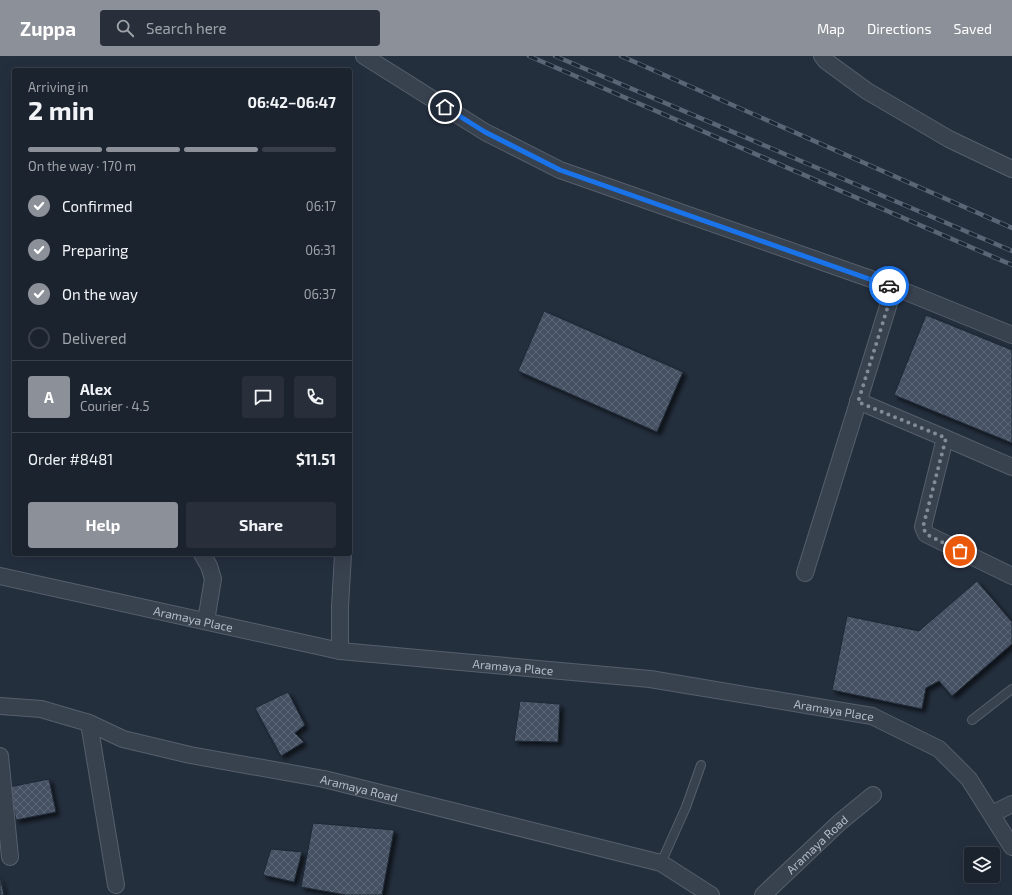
<!DOCTYPE html>
<html lang="en">
<head>
<meta charset="utf-8">
<style>
	:root { --surface:#1b232e; --page:#282f3a; --text:#f1f3f6; --muted:#a0a4aa; --line:#39404a; --accent:#8c9099 }
	body { margin:0; font-family:"Exo 2",sans-serif; background:var(--page); color:var(--text); height:100vh; display:flex; flex-direction:column; font-size:15px; white-space:nowrap }
	* { box-sizing:border-box; margin:0 }
	p { font-size:13px; color:var(--muted) }
	.icon { flex:none; width:22px; height:22px; fill:none; stroke:currentColor; stroke-width:2; stroke-linecap:round; stroke-linejoin:round }
	.map { position:relative; flex:1; overflow:hidden }
	.details { position:absolute; left:12px; top:12px; width:340px; height:488px; display:flex; flex-direction:column; background:var(--surface); border-radius:4px; box-shadow:0 4px 16px #0002,0 0 0 1px var(--line) }
	.details>* { flex:none }
	.buttons { position:absolute; left:964px; top:791px; display:grid; gap:8px }
	.buttons a { display:grid; place-items:center; width:36px; height:36px; border-radius:4px; background:var(--surface); box-shadow:0 4px 16px #0002,0 0 0 1px var(--line); font-size:20px }
	.pin { position:absolute; display:grid; place-items:center; width:34px; height:34px; color:#fff; margin:-17px; border:2px solid #fff; border-radius:50%; box-shadow:0 1px 4px #0007 }
	.courier { position:absolute; display:grid; place-items:center; width:40px; height:40px; margin:-20px; border:3px solid #1a73e8; border-radius:50%; background:#fff; color:#222; box-shadow:0 1px 5px #0007 }
	.summary em { font-style:normal; font-weight:700 }
	.summary div { display:flex; flex-direction:column-reverse }
	.summary { display:flex; align-items:center; justify-content:space-between; height:68px; padding:0 16px }
	h1 { font-size:26px; font-weight:700; line-height:30px }
	.bar { display:grid; grid-template-columns:repeat(4,1fr); gap:6px 4px; align-content:center; height:48px; padding:0 16px }
	.bar i { height:5px; border-radius:3px; background:var(--line) }
	.bar .active { background:var(--accent) }
	.bar p { grid-column:span 4 }
	.line { display:flex; align-items:center; gap:10px; padding:0 16px; border-top:1px solid var(--line) }
	.line div { flex:1 }
	.round { display:grid; place-items:center; flex:none; width:42px; height:42px; border-radius:4px; background:var(--page) }
	ol { padding:0 16px; list-style:none }
	li { display:flex; align-items:center; gap:12px; height:44px }
	li p { margin-inline-start:auto }
	li .icon { padding:4px; border-radius:50%; background:var(--accent); color:#fff; stroke-width:4 }
	li:last-child { color:var(--muted) }
	li i { width:22px; height:22px; border:2px solid var(--line); border-radius:50% }
	.cta { display:flex; gap:8px; margin-top:auto; padding:8px 16px }
	.cta a { flex:1; height:46px; border-radius:4px; background:var(--accent); color:#fff; font-size:16px; font-weight:700; line-height:46px; text-align:center }
	.cta a+a { background:var(--page); color:var(--text) }
	header { display:flex; align-items:center; gap:24px; box-sizing:border-box; height:56px; padding:0 20px; background:var(--accent); color:#fff }
	header strong { font-size:19px }
	nav { display:flex; gap:22px; margin-inline-start:auto; font-size:14px }
	.search { width:280px; height:36px; background:var(--page); display:flex; align-items:center; gap:10px; box-sizing:border-box; padding:0 14px; border-radius:4px; color:var(--muted); font-size:15px }
	.map>svg:first-child { display:block }
	.building { fill:url(#building-cross-hatch); stroke:#1f2835; filter:url(#shadow) }
	.lines { fill:none; stroke-linecap:round; stroke-linejoin:round }
	.lane-casing { stroke:#565f6c; stroke-width:10 }
	.street-casing { stroke:#565f6c; stroke-width:18 }
	.lane { stroke:#38414e; stroke-width:8 }
	.street { stroke:#38414e; stroke-width:16 }
	.rail-casing { stroke:#5a6575; stroke-width:4.5 }
	.rail { stroke:#1d2633; stroke-width:3; stroke-dasharray:9; stroke-linecap:butt }
	.done { stroke:#828b98; stroke-width:4; stroke-dasharray:0 7.2 }
	.route { stroke:#1a73e8; stroke-width:5 }
	.labels { text-anchor:middle; dominant-baseline:central; stroke-width:4; stroke-linejoin:round; paint-order:stroke }
	.street-label { font-size:12px; fill:#b4bcc9; stroke:#1d2633 }
</style>
</head>
<body>
<header>
<strong>Zuppa</strong>
<div class="search"><svg class="icon" aria-label="search" viewBox="0 0 24 24"><circle cx="10" cy="10" r="6"/><path d="M15 15l6 6"/></svg>Search here</div>
<nav><a>Map</a><a>Directions</a><a>Saved</a></nav>
</header>
<div class="map">
<svg width="1012" height="839" viewBox="0 0 1012 839">
	<defs>
		<pattern id="building-cross-hatch" width="8" height="8" patternUnits="userSpaceOnUse"><rect width="8" height="8" fill="#455162"/><path d="M0 0l8 8M0 8l8-8" fill="none" stroke="#5d6877"/></pattern>
		<filter id="shadow"><feDropShadow dx="3.5" dy="3.5" stdDeviation="2" flood-color="#0009"/></filter>
	</defs>
	<rect width="100%" height="100%" fill="#242f3e"/>
	<!-- building -->
	<g class="building">
		<path d="M 544,255 L 683,316 L 657,376 L 518,315 Z"/>
		<path d="M 926,259 L 1012,294 L 1012,387 L 894,339 Z"/>
		<path d="M 977,525 L 1012,566 L 1012,588 L 952,640 L 939,625 L 926,632 L 922,653 L 832,634 L 847,560 L 919,575 Z"/>
		<path d="M 288,636 L 305,669 L 295,677 L 304,686 L 281,700 L 255,652 Z"/>
		<path d="M 520,645 L 560,648 L 558,686 L 514,685 Z"/>
		<path d="M 49,723 L 56,756 L 16,764 L 9,731 Z"/>
		<path d="M 313,767 L 394,774 L 382,839 L 346,839 L 301,831 Z"/>
		<path d="M 271,793 L 302,796 L 294,826 L 263,819 Z"/>
		<path d="M 0,820 L 4,839 L 0,839 Z"/>
	</g>
	<g class="lines">
		<defs>
			<g id="lane">
				<path d="M 972,664 L 1012,633"/>
				<path d="M 661,807 L 686,751 L 701,709"/>
			</g>
			<g id="street">
				<path d="M 364,0 L 485,76 L 560,114 L 894,231 L 1012,279"/>
				<path d="M 822,0 L 826,5 L 867,35 L 949,83 L 1012,113"/>
				<path d="M 858,345 L 945,382 L 923,471 L 926,478 L 1012,520"/>
				<path d="M 945,382 L 1012,411"/>
				<path d="M 202,498 L 209,510 L 213,523 L 206,565"/>
				<path d="M 805,517 L 894,231"/>
				<path id="s1" d="M 0,520 L 340,595 L 650,623 L 872,660 L 939,693 L 969,723 L 1012,791"/>
				<path d="M 340,595 L 340,551 L 343,498"/>
				<path id="s2" d="M 0,650 L 41,653 L 89,667 L 123,683 L 190,699 L 324,723 L 661,807 L 711,839"/>
				<path d="M 89,667 L 116,829"/>
				<path d="M 0,700 L 10,801"/>
				<path d="M 992,758 L 1012,748"/>
				<path id="s3" d="M 763,839 L 840,766 L 873,739"/>
			</g>
		</defs>
		<!-- lane casing -->
		<use href="#lane" class="lane-casing"/>
		<!-- street casing -->
		<use href="#street" class="street-casing"/>
		<!-- lane -->
		<use href="#lane" class="lane"/>
		<!-- street -->
		<use href="#street" class="street"/>
		<defs>
			<g id="rail">
				<path d="M 529,0 L 1012,209"/>
				<path d="M 555,0 L 1012,195"/>
				<path d="M 621,0 L 1012,172"/>
			</g>
		</defs>
		<!-- rail casing -->
		<use href="#rail" class="rail-casing"/>
		<!-- rail -->
		<use href="#rail" class="rail"/>
	</g>
	<g class="lines">
		<!-- done -->
		<path class="done" d="M 889,230 L 894,231 L 858,346 L 946,382 L 923,471 L 926,478 L 960,495"/>
		<!-- route -->
		<path class="route" d="M 445,51 L 485,76 L 560,114 L 889,230"/>
	</g>
	<g class="labels">
		<!-- street labels -->
		<g class="street-label">
			<text stroke="none"><textPath href="#s1" startOffset="198">Aramaya Place</textPath></text>
			<text stroke="none"><textPath href="#s1" startOffset="522">Aramaya Place</textPath></text>
			<text stroke="none"><textPath href="#s1" startOffset="846">Aramaya Place</textPath></text>
			<text stroke="none"><textPath href="#s2" startOffset="370">Aramaya Road</textPath></text>
			<text stroke="none"><textPath href="#s3" startOffset="74">Aramaya Road</textPath></text>
		</g>
	</g>
</svg>
<div class="buttons">
<a><svg class="icon" aria-label="layers" viewBox="0 0 24 24"><path d="M12 4l9 5-9 5-9-5zM3 14l9 5 9-5"/></svg></a>
</div>
<div class="pin" style="left:960px;top:495px;background:#ea580c"><svg class="icon" aria-label="bag" viewBox="0 0 24 24"><path d="M5 8h14l-1 12H6zM9 8a3 3 0 0 1 6 0"/></svg></div>
<div class="pin" style="left:445px;top:51px;background:#1f2937"><svg class="icon" aria-label="home" viewBox="0 0 24 24"><path d="M3 11l9-7 9 7M6 9v11h12V9"/></svg></div>
<div class="courier" style="left:889px;top:230px"><svg class="icon" aria-label="car" viewBox="0 0 24 24"><path d="M5 17H2v-5l4-1 3-4h7l3 4 3 1v5h-3M9 17h6M6 11h13"/><circle cx="7" cy="17" r="2"/><circle cx="17" cy="17" r="2"/></svg></div>
<section class="details">
<div class="summary"><div><h1>2 min</h1><p>Arriving in</p></div><em>06:42–06:47</em></div>
<div class="bar"><i class="active"></i><i class="active"></i><i class="active"></i><i></i><p>On the way · 170 m</p></div>
<ol>
<li><svg class="icon" aria-label="check" viewBox="0 0 24 24"><path d="M5 12l5 5 9-10"/></svg>Confirmed<p>06:17</p></li>
<li><svg class="icon" aria-label="check" viewBox="0 0 24 24"><path d="M5 12l5 5 9-10"/></svg>Preparing<p>06:31</p></li>
<li><svg class="icon" aria-label="check" viewBox="0 0 24 24"><path d="M5 12l5 5 9-10"/></svg>On the way<p>06:37</p></li>
<li><i></i>Delivered</li>
</ol>
<div class="line" style="height:72px"><b class="round" style="background:var(--accent);color:#fff">A</b><div><b>Alex</b><p>Courier · 4.5</p></div><a class="round"><svg class="icon" aria-label="chat" viewBox="0 0 24 24"><path d="M4 5h16v11H9l-5 4z"/></svg></a><a class="round"><svg class="icon" aria-label="phone" viewBox="0 0 24 24"><path d="M5 4h4l2 5-3 2q2 4 5 5l2-3 5 2v4C11 20 4 13 5 4z"/></svg></a></div>
<div class="line" style="height:52px"><div>Order #8481</div><b>$11.51</b></div>
<div class="cta"><a>Help</a><a>Share</a></div>
</section>
</div>
</body>
</html>
